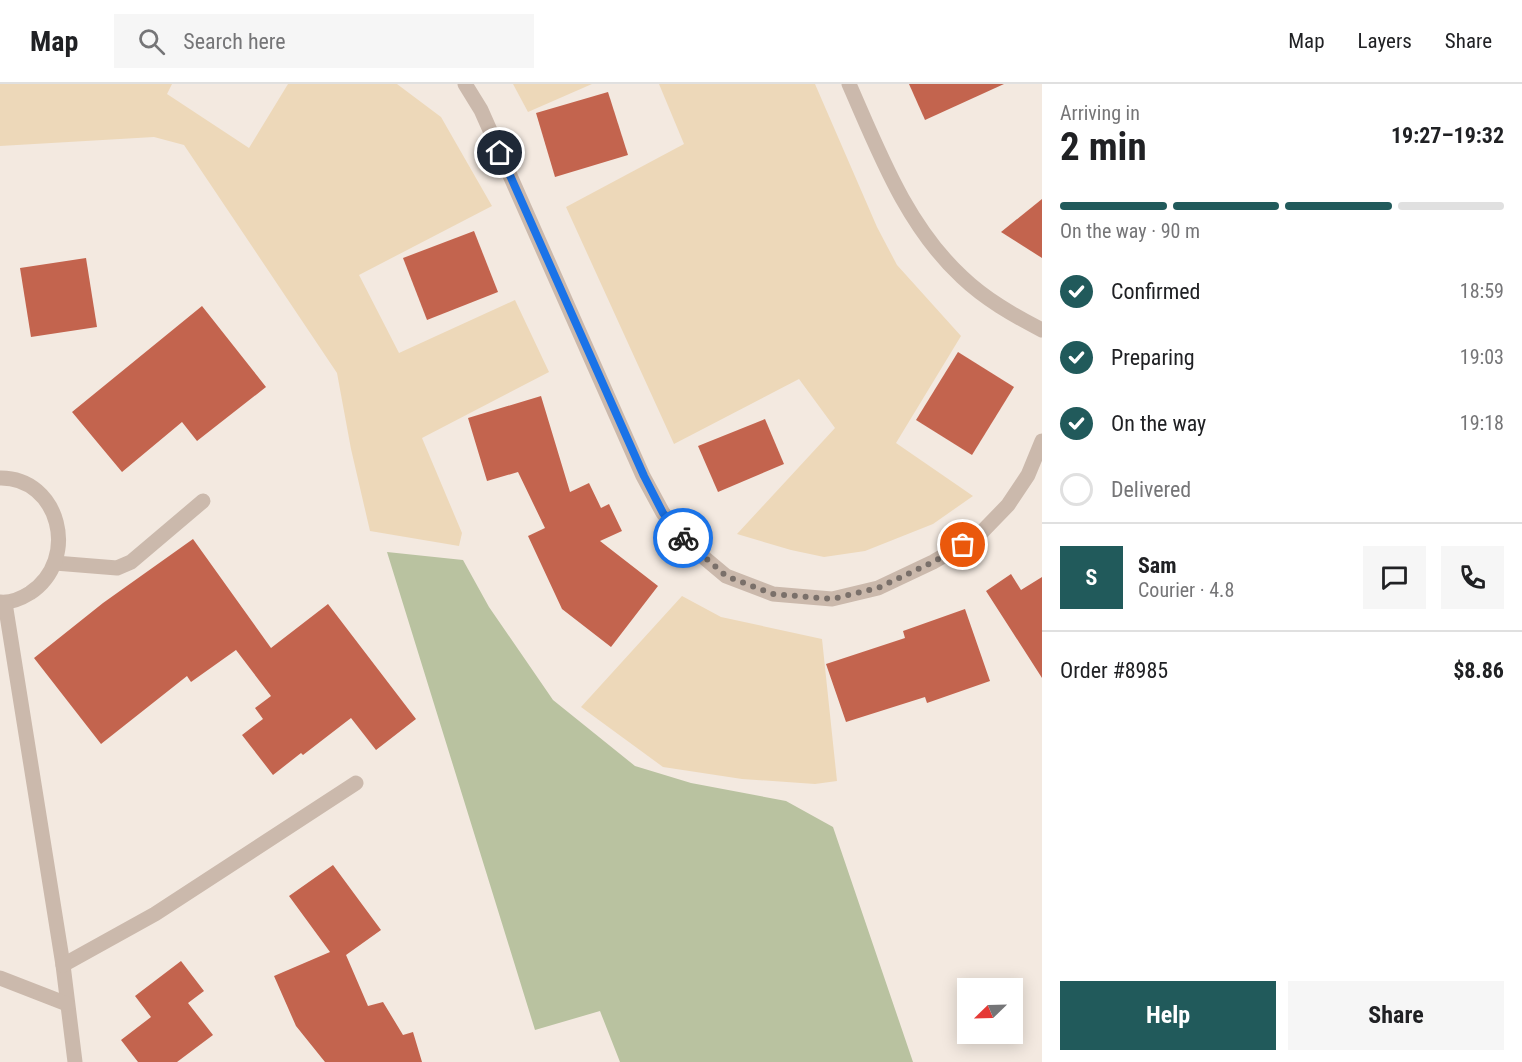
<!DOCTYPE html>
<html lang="en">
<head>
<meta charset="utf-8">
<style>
	:root { --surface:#fff; --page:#f6f6f6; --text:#202124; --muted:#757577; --line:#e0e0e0; --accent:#215a5b }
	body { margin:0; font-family:"Roboto Condensed",sans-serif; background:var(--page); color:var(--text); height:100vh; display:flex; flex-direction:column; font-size:22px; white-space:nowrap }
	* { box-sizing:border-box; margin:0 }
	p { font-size:20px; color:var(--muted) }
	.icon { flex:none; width:33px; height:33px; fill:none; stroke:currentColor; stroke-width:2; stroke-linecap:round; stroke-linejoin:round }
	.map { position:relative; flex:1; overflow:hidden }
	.panel { display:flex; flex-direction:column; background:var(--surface); width:480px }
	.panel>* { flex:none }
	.needle { width:39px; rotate:247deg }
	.tools { position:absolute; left:957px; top:894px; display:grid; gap:12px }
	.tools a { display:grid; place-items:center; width:66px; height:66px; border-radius:0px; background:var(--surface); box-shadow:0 3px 15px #0003; font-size:30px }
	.pin { position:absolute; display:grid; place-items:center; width:51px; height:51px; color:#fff; margin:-26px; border:3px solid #fff; border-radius:50%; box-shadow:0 2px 6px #0007 }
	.courier { position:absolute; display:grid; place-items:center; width:60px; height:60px; margin:-30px; border:4px solid #1a73e8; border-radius:50%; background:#fff; color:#222; box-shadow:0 2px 8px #0007 }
	.headline em { font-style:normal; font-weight:700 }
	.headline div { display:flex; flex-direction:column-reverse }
	.headline { display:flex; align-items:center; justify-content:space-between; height:102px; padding:0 18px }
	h1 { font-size:39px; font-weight:700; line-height:45px }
	.bar { display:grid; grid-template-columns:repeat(4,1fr); gap:9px 6px; align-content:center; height:72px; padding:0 18px }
	.bar i { height:8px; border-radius:4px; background:var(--line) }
	.bar .active { background:var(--accent) }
	.bar p { grid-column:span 4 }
	.line { display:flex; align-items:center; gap:15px; padding:0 18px; border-top:2px solid var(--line) }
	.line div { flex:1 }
	.round { display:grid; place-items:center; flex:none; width:63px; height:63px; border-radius:0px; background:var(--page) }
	ol { padding:0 18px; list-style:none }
	li { display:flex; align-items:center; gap:18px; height:66px }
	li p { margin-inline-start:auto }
	li .icon { padding:6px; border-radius:50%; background:var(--accent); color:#fff; stroke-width:4 }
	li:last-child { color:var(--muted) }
	li i { width:33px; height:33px; border:3px solid var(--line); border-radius:50% }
	.action { display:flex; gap:12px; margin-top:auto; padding:12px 18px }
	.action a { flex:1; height:69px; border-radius:0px; background:var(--accent); color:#fff; font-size:24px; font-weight:700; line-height:69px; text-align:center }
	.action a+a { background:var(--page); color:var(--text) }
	header { display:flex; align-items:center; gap:36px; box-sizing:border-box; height:84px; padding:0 30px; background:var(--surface); border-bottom:2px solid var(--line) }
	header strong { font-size:28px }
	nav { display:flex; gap:33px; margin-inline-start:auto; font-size:21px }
	.search { width:420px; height:54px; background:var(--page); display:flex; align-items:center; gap:15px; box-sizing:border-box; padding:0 21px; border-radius:0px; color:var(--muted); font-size:22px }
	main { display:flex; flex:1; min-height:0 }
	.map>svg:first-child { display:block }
	.green { fill:#b9c2a0 }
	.sand { fill:#edd8b9 }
	.building { fill:#c3644e }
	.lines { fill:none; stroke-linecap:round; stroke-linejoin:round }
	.service { stroke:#cbb9ac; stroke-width:15 }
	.minor { stroke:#cbb9ac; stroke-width:15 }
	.done { stroke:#7a706a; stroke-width:6; stroke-dasharray:0 10.8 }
	.route { stroke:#1a73e8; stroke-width:8 }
</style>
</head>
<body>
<header>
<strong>Map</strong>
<div class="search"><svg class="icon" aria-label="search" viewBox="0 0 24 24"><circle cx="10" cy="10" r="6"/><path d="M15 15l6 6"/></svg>Search here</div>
<nav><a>Map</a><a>Layers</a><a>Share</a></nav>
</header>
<main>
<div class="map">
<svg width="1042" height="978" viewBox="0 0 1042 978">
	<rect width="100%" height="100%" fill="#f3e9e0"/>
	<!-- green -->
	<path class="green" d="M 387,468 L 463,476 L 489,523 L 553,616 L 635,682 L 691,699 L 786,717 L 833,743 L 913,978 L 620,978 L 600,927 L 535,946 Z"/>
	<!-- sand -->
	<g class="sand">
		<path d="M 0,0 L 172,0 L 167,10 L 249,64 L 288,0 L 397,0 L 441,33 L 492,122 L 359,191 L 399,269 L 515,216 L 549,288 L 422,354 L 462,449 L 459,462 L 370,447 L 351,365 L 337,289 L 184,61 L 154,53 L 0,62 Z"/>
		<path d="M 513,0 L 592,0 L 528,28 Z"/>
		<path d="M 659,0 L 815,0 L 877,143 L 897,181 L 961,252 L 896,359 L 973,412 L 933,440 L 865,467 L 824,473 L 791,466 L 737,450 L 835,344 L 799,295 L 674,360 L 566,123 L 684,60 Z"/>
		<path d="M 682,512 L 721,533 L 822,555 L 837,697 L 815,700 L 742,695 L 663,683 L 581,623 Z"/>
	</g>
	<!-- building -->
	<g class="building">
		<path d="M 909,0 L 1004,0 L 925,36 Z"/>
		<path d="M 608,8 L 628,71 L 555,93 L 536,29 Z"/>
		<path d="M 1042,115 L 1042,174 L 1001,148 Z"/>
		<path d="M 474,147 L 498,208 L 427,236 L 403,174 Z"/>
		<path d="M 86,174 L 97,243 L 31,253 L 20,184 Z"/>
		<path d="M 202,222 L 266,303 L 197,357 L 182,338 L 122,388 L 72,328 Z"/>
		<path d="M 958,268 L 1014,303 L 972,371 L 916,336 Z"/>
		<path d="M 541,312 L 570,408 L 589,399 L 601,424 L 609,420 L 622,447 L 600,457 L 658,502 L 611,563 L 562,525 L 528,452 L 545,444 L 518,388 L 487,397 L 468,334 Z"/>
		<path d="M 765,335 L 784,380 L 718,408 L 698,362 Z"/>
		<path d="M 193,455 L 271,564 L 328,520 L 416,635 L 376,666 L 351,634 L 303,671 L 301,669 L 273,691 L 242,651 L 263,635 L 255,624 L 271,612 L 236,566 L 191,598 L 187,592 L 101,660 L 34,574 L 103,519 Z"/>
		<path d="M 1011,490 L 1021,506 L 1042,493 L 1042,594 L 986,507 Z"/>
		<path d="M 965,525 L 990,597 L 927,619 L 925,613 L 846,638 L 826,580 L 905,554 L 903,547 Z"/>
		<path d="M 333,781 L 381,846 L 346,871 L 368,922 L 383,918 L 403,951 L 413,948 L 422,978 L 325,978 L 296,942 L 274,892 L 330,868 L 289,812 Z"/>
		<path d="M 181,877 L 204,907 L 188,919 L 213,951 L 177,978 L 138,978 L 121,956 L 151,933 L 135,912 Z"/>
	</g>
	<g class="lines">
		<!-- service -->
		<path class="service" d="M 55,479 L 117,484 L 131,478 L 203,417"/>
		<!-- minor -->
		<g class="minor">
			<path d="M 465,0 L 481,26 L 643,392 L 663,429 L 689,461 L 726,492 L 773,510 L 832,515 L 878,504 L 933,478 L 978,452 L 1008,421 L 1028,391 L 1042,357"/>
			<path d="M 849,0 C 879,68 906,141 962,193 C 985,215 1013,231 1042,246"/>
			<path d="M 0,394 C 59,393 81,475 30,509 C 22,514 10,519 0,518"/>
			<path d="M 5,519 L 63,881 L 75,978"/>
			<path d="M 63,881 L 155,830 L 356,699"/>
			<path d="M 0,894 L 67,920"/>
		</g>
	</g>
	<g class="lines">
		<!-- done -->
		<path class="done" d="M 683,454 L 726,492 L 773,510 L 832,515 L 878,504 L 933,478 L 963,461"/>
		<!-- route -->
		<path class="route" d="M 500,69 L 644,392 L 663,429 L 683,454"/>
	</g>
</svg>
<div class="tools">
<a><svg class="needle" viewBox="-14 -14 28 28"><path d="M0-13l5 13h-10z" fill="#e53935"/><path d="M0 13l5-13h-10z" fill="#757577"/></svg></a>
</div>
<div class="pin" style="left:963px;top:461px;background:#ea580c"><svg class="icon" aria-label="bag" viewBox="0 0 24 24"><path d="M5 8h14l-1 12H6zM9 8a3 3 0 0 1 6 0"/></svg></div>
<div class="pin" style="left:500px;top:69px;background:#1f2937"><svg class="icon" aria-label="home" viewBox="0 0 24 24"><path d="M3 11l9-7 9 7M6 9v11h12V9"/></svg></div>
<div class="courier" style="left:683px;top:454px"><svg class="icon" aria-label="bike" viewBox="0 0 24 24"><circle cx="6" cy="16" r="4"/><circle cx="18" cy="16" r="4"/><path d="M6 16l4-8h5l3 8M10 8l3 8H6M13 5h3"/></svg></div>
</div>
<section class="panel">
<div class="headline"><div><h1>2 min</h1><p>Arriving in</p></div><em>19:27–19:32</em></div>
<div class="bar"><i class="active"></i><i class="active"></i><i class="active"></i><i></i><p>On the way · 90 m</p></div>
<ol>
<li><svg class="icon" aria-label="check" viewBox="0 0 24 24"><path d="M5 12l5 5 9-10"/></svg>Confirmed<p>18:59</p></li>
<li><svg class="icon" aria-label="check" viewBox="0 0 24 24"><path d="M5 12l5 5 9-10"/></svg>Preparing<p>19:03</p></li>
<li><svg class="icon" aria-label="check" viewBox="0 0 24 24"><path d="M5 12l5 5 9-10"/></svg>On the way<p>19:18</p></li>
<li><i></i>Delivered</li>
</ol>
<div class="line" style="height:108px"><b class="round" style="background:var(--accent);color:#fff">S</b><div><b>Sam</b><p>Courier · 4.8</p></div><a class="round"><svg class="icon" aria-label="chat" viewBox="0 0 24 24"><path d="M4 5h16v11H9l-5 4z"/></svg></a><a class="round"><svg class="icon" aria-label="phone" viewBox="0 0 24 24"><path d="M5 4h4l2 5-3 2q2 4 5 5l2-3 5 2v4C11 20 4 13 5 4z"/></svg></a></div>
<div class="line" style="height:78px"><div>Order #8985</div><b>$8.86</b></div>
<div class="action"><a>Help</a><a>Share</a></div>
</section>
</main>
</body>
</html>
